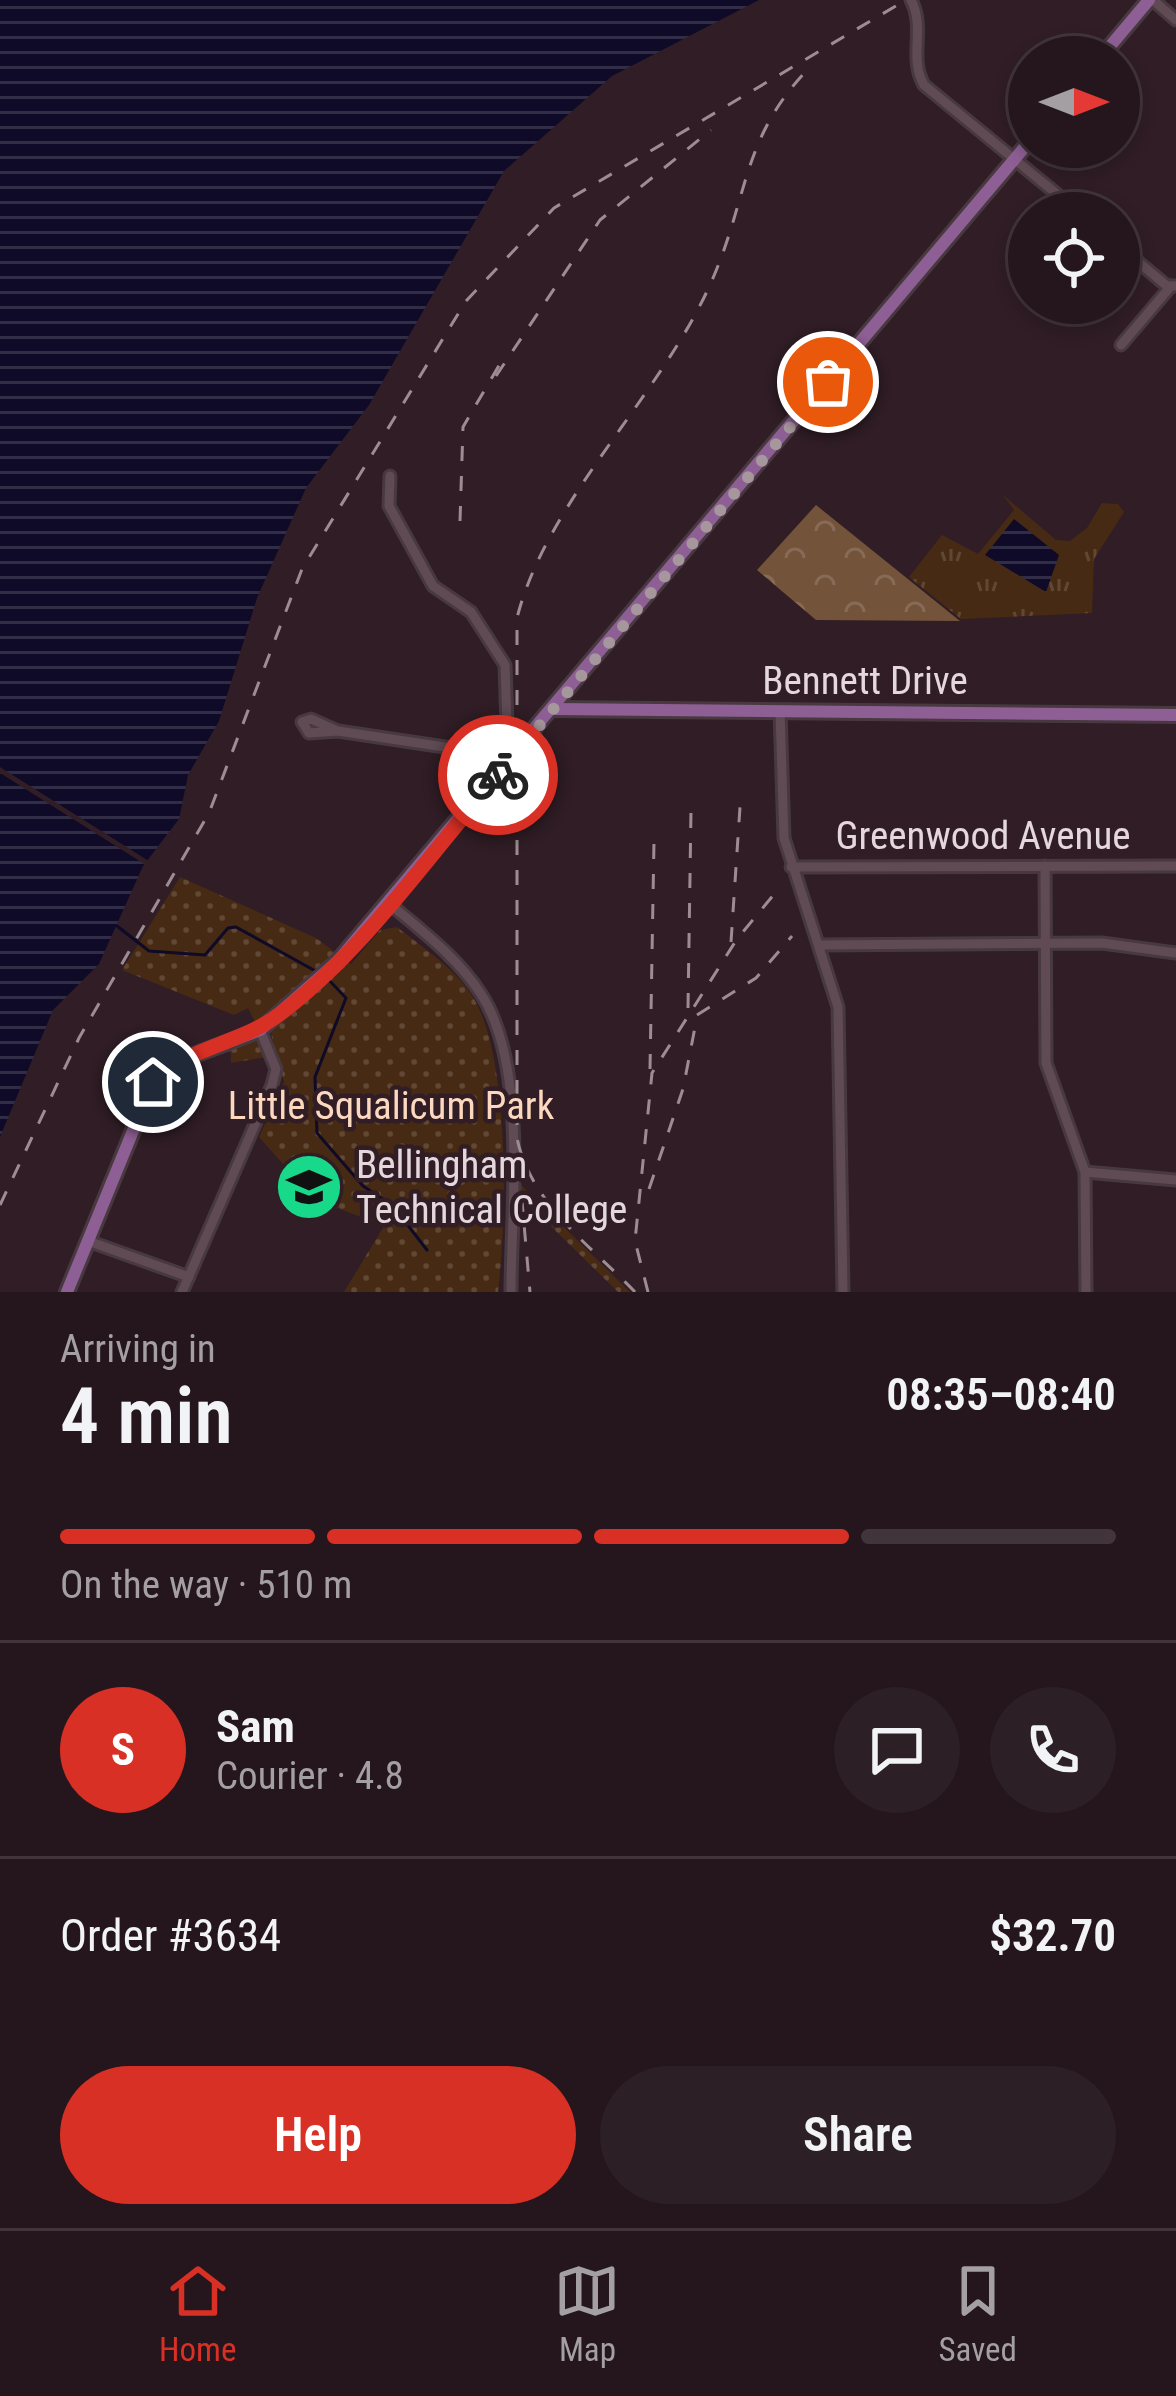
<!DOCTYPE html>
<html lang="en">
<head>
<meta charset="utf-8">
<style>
	:root { --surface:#24161c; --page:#2c1f25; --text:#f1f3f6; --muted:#a39fa3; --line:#41353b; --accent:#d93025 }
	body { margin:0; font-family:"Roboto Condensed",sans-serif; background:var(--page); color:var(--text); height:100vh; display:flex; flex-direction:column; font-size:45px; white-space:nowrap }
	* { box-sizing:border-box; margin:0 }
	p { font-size:39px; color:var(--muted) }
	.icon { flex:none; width:66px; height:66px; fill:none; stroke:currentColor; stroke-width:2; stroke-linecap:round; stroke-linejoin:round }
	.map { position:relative; height:1292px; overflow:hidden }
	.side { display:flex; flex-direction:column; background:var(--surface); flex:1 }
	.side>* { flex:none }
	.needle { width:78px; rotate:90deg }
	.tools { position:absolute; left:1008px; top:36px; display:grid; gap:24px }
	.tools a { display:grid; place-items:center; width:132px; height:132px; border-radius:50%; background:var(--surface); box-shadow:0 6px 18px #0003,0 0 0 3px var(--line); font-size:60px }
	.pin { position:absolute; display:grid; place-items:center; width:102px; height:102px; color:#fff; margin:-51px; border:6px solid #fff; border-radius:50%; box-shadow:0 3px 12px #0007 }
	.courier { position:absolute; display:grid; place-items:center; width:120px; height:120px; margin:-60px; border:9px solid #d93025; border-radius:50%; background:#fff; color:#222; box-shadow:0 3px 15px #0007 }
	.summary em { font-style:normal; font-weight:600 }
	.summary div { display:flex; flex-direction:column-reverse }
	.summary { display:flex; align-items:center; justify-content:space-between; height:204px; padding:0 60px }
	h1 { font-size:78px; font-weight:600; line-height:90px }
	.bar { display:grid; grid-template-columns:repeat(4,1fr); gap:18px 12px; align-content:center; height:144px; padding:0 60px }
	.bar i { height:15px; border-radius:9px; background:var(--line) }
	.bar .on { background:var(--accent) }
	.bar p { grid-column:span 4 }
	.line { display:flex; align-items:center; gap:30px; padding:0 60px; border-top:3px solid var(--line) }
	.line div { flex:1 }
	.round { display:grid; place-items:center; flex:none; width:126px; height:126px; border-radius:63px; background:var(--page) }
	.button { display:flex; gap:24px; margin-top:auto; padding:24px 60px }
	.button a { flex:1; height:138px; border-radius:72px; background:var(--accent); color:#fff; font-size:48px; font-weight:600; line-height:138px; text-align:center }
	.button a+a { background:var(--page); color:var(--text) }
	.tab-bar { display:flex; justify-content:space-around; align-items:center; height:168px; border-top:3px solid var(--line); background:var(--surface); font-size:33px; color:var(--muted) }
	.tab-bar a { display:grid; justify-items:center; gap:6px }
	.tab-bar .on { color:var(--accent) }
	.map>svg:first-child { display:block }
	.grass { fill:url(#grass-tufts) }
	.forest { fill:url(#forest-crowns) }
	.park { fill:url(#park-dots) }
	.water { fill:url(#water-rules) }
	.pier { fill:#301d25 }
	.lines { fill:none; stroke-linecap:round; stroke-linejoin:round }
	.stream { stroke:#0e0a27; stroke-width:3 }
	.minor-casing { stroke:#483940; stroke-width:15 }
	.major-casing { stroke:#483940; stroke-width:18 }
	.minor { stroke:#604b54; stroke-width:9 }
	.major { stroke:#8e5f94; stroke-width:12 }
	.rail { stroke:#9d8d93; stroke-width:3; stroke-dasharray:15 15; stroke-linecap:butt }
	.done { stroke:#a6979d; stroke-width:12; stroke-dasharray:0 21.6 }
	.route { stroke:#d93025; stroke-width:15 }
	.labels { text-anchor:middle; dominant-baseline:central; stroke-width:9; stroke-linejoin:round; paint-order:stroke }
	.street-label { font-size:39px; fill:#e5d8dd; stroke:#301d25 }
	.park-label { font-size:39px; fill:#fcd8bf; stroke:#301d25 }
	.poi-label { font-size:39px; fill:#e5d8dd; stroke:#301d25; text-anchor:start }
</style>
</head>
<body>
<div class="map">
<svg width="1176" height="1292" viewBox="0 0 1176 1292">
	<defs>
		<pattern id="grass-tufts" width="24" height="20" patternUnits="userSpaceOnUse" patternTransform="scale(3)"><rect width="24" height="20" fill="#472a13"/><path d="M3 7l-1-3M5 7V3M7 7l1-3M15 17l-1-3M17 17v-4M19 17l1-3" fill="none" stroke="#614835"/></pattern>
		<pattern id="forest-crowns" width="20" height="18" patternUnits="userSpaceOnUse" patternTransform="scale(3)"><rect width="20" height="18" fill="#73533a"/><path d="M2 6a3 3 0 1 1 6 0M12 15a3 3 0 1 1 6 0" fill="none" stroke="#876b56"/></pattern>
		<pattern id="park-dots" width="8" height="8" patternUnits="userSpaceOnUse" patternTransform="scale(3)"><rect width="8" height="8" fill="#472a13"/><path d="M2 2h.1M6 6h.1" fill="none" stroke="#614835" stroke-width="1.8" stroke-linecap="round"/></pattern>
		<pattern id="water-rules" width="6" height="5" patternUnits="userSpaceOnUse" patternTransform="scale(3)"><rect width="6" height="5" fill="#0e0a27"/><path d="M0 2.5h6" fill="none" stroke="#312d46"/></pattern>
	</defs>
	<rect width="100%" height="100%" fill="#301d25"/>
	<!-- grass -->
	<path class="grass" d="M 1003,495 L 1056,540 L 1070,541 L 1087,528 L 1102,503 L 1118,504 L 1124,512 L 1094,559 L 1092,613 L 961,619 L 909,577 L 942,535 L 978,554 L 1014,510 Z"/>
	<!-- forest -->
	<path class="forest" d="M 816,505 L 960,621 L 816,620 L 757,570 Z"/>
	<!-- park -->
	<g class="park">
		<path d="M 180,877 L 316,938 L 351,964 L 380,930 L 397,927 C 423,948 455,968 473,997 C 510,1057 507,1220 498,1292 L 344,1292 L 384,1226 L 314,1199 L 259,1137 L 284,1082 L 270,1030 L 303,1000 L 297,992 L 256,1024 L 248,1008 L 234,1015 L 122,970 Z"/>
		<path d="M 256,1037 L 266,1057 L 231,1063 L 231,1053 L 224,1050 Z"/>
		<path d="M 519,1183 L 630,1292 L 618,1292 L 519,1195 Z"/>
	</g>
	<!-- water -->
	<g class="water">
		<path d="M 0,0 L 759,0 L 612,76 L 504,171 L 369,405 L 306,488 L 257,598 L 219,721 L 188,775 L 179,819 L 143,866 L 99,964 L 53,1010 L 0,1137 Z"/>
		<path d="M 1014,519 L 1059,555 L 1046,592 L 985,555 Z"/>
	</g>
	<!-- pier -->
	<path class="pier" d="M 0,767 L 152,863 L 149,867 L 0,773 Z"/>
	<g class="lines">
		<!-- stream -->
		<g class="stream">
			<path d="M 117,926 L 149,951 L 205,955 L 228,928 L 236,927 L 319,973"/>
			<path d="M 327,978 L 346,998 L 315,1077 L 317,1133 L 363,1186 L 393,1206 L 427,1250"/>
		</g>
		<defs>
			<g id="minor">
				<path d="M 911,0 C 926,29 908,57 924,85 L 1080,213"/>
				<path d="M 1153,0 L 1176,20"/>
				<path d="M 1119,246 L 1167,286 L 1176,286"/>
				<path d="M 1121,345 L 1171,286"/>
				<path d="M 390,476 L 389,506 L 433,586 L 471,612 L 505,665 L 508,757"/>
				<path d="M 780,711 L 784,838 L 838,1007 L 843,1292"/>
				<path d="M 338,731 L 309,733 L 302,722 L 311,719 L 338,731 L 498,755 L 508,763"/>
				<path d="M 1045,866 L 1046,1063 L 1085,1172 L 1086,1292"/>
				<path d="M 791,867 L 1176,866"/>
				<path d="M 390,904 C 422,931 458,958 481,994 C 528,1066 511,1208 511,1292"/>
				<path d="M 820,945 L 1102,943 L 1176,953"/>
				<path d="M 1085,1172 L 1176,1180"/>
				<path d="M 88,1241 L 189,1277"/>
				<path d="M 182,1292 L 272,1085 L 276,1069 L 260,1030"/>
			</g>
			<g id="major">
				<path d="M 1101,57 L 1149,0"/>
				<path d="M 554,709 L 1176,715"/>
				<path d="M 67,1292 L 153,1082 L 181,1060 L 260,1030 L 337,962 L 1029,142"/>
			</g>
		</defs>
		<!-- minor casing -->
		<use href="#minor" class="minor-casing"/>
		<!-- major casing -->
		<use href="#major" class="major-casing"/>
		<!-- minor -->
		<use href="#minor" class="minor"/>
		<!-- major -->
		<use href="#major" class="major"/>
		<!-- rail -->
		<g class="rail">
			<path d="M 496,376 L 600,220 L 711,130"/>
			<path d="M 460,521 L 463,427 L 501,362"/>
			<path d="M 731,942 L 740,807"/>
			<path d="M 688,1008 L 691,810"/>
			<path d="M 697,1015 L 756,978 L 792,936"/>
			<path d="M 650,1069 L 654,841"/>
			<path d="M 519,1167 L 530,1292"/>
			<path d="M 649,1189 L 683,1089 L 696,1022"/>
			<path d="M 0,1205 L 79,1038 L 209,813 L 302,569 L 466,301 L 554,208 L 906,0"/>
			<path d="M 635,1292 C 591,1246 530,1203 517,1138 L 517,618 C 547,499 664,393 713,278 C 749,194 742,136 811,66"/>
			<path d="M 648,1292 L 635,1241 L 652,1073 L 737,939 L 776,892"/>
		</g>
	</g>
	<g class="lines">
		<!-- done -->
		<path class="done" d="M 498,775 L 828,382"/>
		<!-- route -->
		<path class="route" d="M 153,1082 C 189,1046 242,1044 281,1013 C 366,948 429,855 498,775"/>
	</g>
	<!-- icons -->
	<defs>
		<symbol id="university-disc" viewBox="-11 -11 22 22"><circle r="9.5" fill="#17d989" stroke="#301d25"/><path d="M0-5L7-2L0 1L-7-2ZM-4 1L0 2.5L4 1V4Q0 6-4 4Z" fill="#111"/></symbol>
	</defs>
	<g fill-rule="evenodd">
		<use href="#university-disc" x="271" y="1149" width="76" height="76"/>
	</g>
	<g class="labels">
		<!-- street labels -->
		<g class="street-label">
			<text x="865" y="681">Bennett Drive</text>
			<text x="983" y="836">Greenwood Avenue</text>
		</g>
		<!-- park labels -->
		<g class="park-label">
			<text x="391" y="1106">Little Squalicum Park</text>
		</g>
		<!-- poi labels -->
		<g class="poi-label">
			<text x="356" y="1165">Bellingham<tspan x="356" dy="45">Technical College</tspan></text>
		</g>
	</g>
</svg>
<div class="tools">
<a><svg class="needle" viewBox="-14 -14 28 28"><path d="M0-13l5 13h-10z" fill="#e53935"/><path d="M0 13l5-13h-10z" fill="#a39fa3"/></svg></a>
<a><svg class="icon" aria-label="locate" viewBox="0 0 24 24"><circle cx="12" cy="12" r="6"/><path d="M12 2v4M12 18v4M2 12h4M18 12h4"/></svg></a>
</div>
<div class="pin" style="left:828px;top:382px;background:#ea580c"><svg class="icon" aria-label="bag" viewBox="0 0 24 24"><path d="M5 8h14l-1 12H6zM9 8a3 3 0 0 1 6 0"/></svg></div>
<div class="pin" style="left:153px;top:1082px;background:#1f2937"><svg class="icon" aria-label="home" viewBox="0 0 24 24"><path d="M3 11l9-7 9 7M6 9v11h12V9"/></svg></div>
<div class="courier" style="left:498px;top:775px"><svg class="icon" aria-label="bike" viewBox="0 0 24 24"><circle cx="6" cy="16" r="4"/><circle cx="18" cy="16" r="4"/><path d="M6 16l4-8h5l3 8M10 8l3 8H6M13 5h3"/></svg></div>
</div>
<section class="side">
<div class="summary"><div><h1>4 min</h1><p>Arriving in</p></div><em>08:35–08:40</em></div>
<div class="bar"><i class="on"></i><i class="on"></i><i class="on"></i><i></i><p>On the way · 510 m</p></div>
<div class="line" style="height:216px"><b class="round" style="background:var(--accent);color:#fff">S</b><div><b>Sam</b><p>Courier · 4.8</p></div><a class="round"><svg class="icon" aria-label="chat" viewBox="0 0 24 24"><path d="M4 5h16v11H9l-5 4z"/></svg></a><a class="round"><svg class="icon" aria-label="phone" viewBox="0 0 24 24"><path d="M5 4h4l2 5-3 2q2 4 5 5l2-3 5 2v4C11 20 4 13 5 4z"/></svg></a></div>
<div class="line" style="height:156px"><div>Order #3634</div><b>$32.70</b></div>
<div class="button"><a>Help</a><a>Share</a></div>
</section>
<nav class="tab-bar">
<a class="on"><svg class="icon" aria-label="home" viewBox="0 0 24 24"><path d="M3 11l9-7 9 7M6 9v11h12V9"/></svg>Home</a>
<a><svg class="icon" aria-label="map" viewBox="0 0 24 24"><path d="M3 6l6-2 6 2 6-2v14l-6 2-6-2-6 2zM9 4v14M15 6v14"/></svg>Map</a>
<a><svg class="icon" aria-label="saved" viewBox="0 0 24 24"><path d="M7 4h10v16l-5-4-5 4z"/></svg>Saved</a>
</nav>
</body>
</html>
